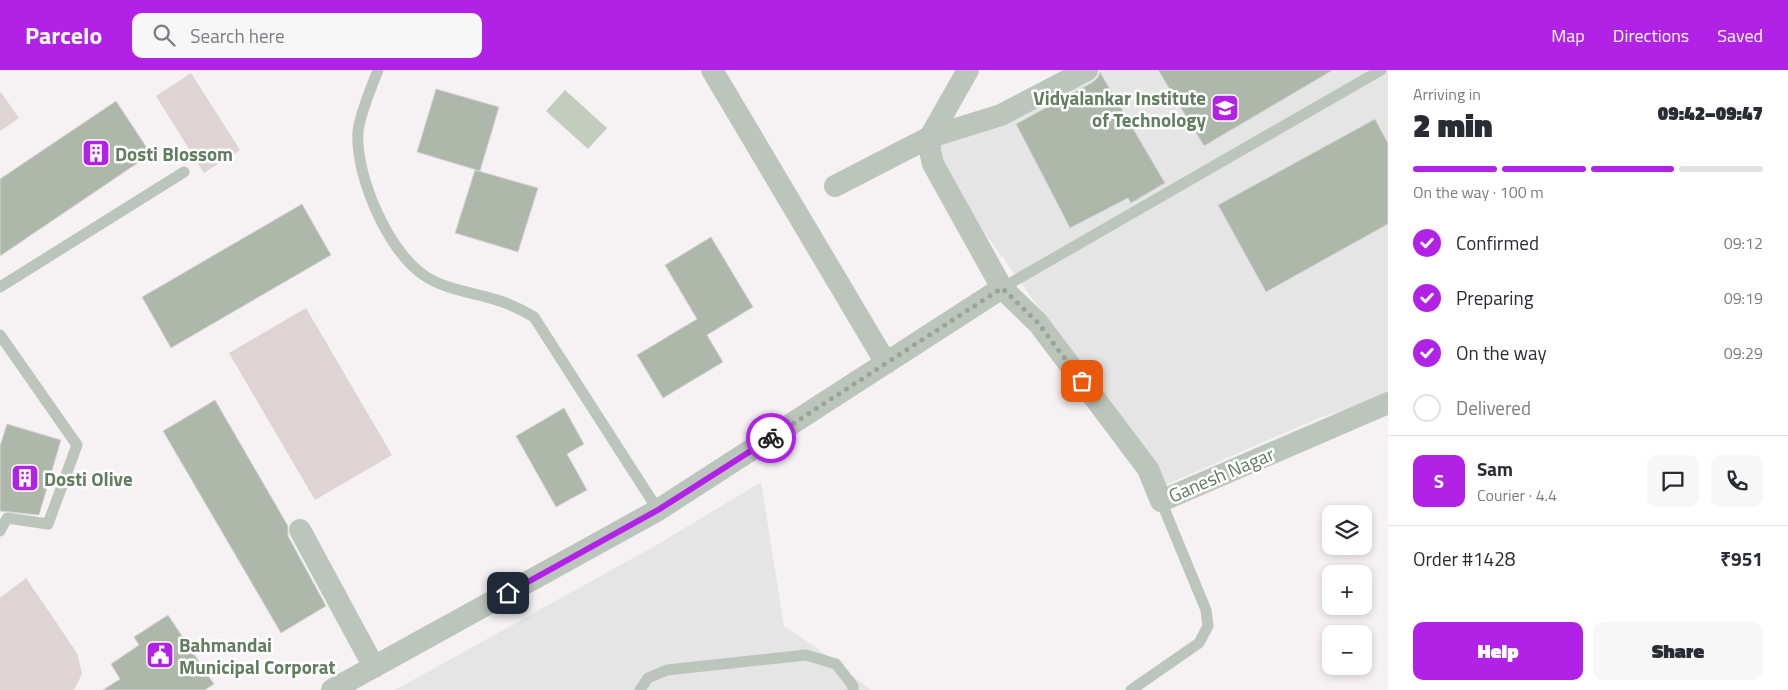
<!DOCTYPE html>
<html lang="en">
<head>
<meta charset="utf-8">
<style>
	:root { --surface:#fff; --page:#f7f7f7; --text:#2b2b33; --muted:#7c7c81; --line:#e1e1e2; --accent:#b222e6 }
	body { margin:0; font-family:"Titillium Web",sans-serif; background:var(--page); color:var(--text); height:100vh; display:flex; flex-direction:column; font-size:19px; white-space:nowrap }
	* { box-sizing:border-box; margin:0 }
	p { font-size:16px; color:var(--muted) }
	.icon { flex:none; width:28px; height:28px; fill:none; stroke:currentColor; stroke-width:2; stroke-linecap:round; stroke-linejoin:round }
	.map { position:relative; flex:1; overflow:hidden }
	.drawer { display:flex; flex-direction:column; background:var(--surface); width:400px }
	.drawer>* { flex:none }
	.controls { position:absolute; left:1322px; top:435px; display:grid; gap:10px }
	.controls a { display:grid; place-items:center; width:50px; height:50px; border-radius:10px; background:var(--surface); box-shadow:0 2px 8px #0003; font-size:25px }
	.pin { position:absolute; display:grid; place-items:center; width:42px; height:42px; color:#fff; margin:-21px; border-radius:10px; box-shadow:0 2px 8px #0006 }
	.courier { position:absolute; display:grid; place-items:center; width:50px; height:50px; margin:-25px; border:4px solid #b222e6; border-radius:50%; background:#fff; color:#222; box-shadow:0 1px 6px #0007 }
	.overview em { font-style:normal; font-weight:800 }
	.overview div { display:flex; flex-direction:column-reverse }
	.overview { display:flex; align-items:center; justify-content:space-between; height:85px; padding:0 25px }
	h1 { font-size:32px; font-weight:800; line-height:38px }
	.bar { display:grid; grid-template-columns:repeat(4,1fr); gap:8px 5px; align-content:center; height:60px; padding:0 25px }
	.bar i { height:6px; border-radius:4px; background:var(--line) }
	.bar .current { background:var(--accent) }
	.bar p { grid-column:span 4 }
	.line { display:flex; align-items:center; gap:12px; padding:0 25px; border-top:1px solid var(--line) }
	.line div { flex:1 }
	.round { display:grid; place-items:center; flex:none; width:52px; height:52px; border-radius:10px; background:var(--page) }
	ol { padding:0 25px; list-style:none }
	li { display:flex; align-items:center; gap:15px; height:55px }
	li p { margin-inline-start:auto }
	li .icon { padding:5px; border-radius:50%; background:var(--accent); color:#fff; stroke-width:4 }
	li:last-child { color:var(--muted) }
	li i { width:28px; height:28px; border:2px solid var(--line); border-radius:50% }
	.primary-button { display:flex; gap:10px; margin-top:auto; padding:10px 25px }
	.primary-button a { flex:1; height:58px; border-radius:10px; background:var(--accent); color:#fff; font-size:20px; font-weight:800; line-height:58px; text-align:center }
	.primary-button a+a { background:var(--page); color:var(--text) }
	header { display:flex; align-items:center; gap:30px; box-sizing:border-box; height:70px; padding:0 25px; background:var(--accent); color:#fff }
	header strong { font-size:24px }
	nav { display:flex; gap:28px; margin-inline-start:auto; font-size:18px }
	.search { width:350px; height:45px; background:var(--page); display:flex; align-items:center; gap:12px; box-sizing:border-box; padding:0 18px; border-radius:10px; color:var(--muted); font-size:19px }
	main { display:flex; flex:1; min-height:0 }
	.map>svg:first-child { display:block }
	.built { fill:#e6e5e5 }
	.green { fill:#ddd4d3 }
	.water { fill:#c2cdbe }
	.building { fill:#adb8ab; stroke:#d7d4d6 }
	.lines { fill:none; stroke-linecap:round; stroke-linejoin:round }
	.lane { stroke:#bcc5bc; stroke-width:11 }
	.street { stroke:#bcc5bc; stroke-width:22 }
	.done { stroke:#96a694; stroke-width:5; stroke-dasharray:0 9 }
	.route { stroke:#b222e6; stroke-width:6 }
	.labels { text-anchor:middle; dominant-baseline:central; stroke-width:5; stroke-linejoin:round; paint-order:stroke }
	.poi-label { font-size:19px; font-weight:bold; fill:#627d60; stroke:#fff; text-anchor:start }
	.street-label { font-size:19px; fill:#627d60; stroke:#fff }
</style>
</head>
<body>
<header>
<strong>Parcelo</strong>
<div class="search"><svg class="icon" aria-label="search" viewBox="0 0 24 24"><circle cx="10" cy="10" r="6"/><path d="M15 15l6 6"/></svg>Search here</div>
<nav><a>Map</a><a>Directions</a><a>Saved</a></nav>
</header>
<main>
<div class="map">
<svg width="1388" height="620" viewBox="0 0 1388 620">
	<rect width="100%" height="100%" fill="#f6f2f4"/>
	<!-- built -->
	<g class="built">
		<path d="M 1070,0 L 1388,0 L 1388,325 L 1316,349 L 1166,415 L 1006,192 L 933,94 L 930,81 Z"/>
		<path d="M 761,412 L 784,556 L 814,576 L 871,620 L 395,620 L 660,473 Z"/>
	</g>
	<!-- green -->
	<g class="green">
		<path d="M 191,3 L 240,80 L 204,103 L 156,26 Z"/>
		<path d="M 0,21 L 19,48 L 0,61 Z"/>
		<path d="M 306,238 L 392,385 L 315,430 L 229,283 Z"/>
		<path d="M 26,508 L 77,583 L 82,604 L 75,618 L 73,620 L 0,620 L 0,528 Z"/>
	</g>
	<!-- water -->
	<path class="water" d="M 565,20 L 607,58 L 588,79 L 546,41 Z"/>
	<!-- building -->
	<g class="building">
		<path d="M 1158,0 L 1333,0 L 1204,76 Z"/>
		<path d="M 1100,2 L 1165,113 L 1131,133 L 1128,128 L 1070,158 L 1016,54 L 1093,12 L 1098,7 Z"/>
		<path d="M 436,19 L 499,37 L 480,101 L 417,82 Z"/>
		<path d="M 116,31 L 151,84 L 0,186 L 0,109 Z"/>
		<path d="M 1375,49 L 1388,73 L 1388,154 L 1266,222 L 1218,135 Z"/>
		<path d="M 475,100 L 538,118 L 518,182 L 455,163 Z"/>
		<path d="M 302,134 L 331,185 L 171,278 L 142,227 Z"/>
		<path d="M 711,167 L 753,237 L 707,265 L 723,292 L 663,328 L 637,285 L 697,249 L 665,195 Z"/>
		<path d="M 215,330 L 288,456 L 288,466 L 326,536 L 281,563 L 163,361 Z"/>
		<path d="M 564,338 L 584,374 L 567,384 L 587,420 L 556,437 L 516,366 Z"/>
		<path d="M 7,354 L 61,370 L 39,445 L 0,441 L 0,376 Z"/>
		<path d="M 168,545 L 214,614 L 205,620 L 103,620 L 120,609 L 111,594 L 139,575 L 134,567 Z"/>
	</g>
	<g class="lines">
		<!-- lane -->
		<g class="lane">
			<path d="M 378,0 C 372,16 359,46 358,62 C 355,105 388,182 425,206 C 446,220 472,222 497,230 C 510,234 522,240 534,247 L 658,440"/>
			<path d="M 0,217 L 184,102"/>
			<path d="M 1002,218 L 1381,0"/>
			<path d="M 0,265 L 77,375 L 48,454 L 7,448 L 0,461"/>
			<path d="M 640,620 L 648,608 L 667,600 L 806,585 L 836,594 L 853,616 L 853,620"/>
			<path d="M 1131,620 L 1199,573 L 1208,556 L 1206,540 L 1161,431"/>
		</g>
		<!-- street -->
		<g class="street">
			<path d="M 712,0 L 886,293"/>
			<path d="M 968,0 L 930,67 L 930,81 L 933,94 L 1002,218 L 1038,253 L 1148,399 L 1161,431 L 1388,333"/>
			<path d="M 835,116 L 930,67 L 1001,45 L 1087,0"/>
			<path d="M 300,460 L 374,597"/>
			<path d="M 332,620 L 658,440 L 1002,218"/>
		</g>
	</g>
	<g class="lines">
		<!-- done -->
		<path class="done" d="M 771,368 L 1002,218 L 1038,253 L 1082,311"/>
		<!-- route -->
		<path class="route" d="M 508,523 L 658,440 L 771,368"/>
	</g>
	<!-- icons -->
	<defs>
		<symbol id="university-square" viewBox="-11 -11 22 22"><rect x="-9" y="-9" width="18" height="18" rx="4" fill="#b222e6" stroke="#fff"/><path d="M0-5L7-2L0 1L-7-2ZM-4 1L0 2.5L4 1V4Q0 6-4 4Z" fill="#fff"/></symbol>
		<symbol id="building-square" viewBox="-11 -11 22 22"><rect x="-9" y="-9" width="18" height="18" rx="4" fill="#b222e6" stroke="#fff"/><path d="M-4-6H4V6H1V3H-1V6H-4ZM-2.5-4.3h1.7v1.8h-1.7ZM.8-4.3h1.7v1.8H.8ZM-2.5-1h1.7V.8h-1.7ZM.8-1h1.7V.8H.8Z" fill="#fff"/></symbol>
		<symbol id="civic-square" viewBox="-11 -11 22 22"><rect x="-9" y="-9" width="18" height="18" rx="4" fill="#b222e6" stroke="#fff"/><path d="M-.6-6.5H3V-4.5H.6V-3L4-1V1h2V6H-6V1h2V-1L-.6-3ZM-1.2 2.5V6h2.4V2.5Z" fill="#fff"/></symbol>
	</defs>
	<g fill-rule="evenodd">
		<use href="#university-square" x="1209" y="22" width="32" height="32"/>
		<use href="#building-square" x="80" y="67" width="32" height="32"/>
		<use href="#building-square" x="9" y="392" width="32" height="32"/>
		<use href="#civic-square" x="144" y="569" width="32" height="32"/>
	</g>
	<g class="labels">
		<!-- poi labels -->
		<g class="poi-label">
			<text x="1206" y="27" text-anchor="end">Vidyalankar Institute<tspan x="1206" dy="22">of Technology</tspan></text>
			<text x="115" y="83">Dosti Blossom</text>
			<text x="44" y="408">Dosti Olive</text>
			<text x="179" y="574">Bahmandai<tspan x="179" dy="22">Municipal Corporat</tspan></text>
		</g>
		<!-- street labels -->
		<g class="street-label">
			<text transform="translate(1221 404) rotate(-23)">Ganesh Nagar</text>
		</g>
	</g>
</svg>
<div class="controls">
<a><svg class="icon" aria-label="layers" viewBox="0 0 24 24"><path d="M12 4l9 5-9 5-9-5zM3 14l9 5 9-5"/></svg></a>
<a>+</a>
<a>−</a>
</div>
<div class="pin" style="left:1082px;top:311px;background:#ea580c"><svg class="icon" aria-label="bag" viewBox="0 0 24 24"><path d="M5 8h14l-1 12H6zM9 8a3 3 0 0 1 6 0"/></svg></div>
<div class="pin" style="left:508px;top:523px;background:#1f2937"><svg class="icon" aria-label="home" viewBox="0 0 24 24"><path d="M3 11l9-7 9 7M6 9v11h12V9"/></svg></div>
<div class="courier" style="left:771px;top:368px"><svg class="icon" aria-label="bike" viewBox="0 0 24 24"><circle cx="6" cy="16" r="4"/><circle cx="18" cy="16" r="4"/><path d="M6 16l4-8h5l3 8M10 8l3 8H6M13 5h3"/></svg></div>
</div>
<section class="drawer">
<div class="overview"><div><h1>2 min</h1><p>Arriving in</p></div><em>09:42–09:47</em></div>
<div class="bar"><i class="current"></i><i class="current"></i><i class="current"></i><i></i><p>On the way · 100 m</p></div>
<ol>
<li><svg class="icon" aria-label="check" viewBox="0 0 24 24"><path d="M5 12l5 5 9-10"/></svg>Confirmed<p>09:12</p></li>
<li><svg class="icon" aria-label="check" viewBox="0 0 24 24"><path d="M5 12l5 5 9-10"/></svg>Preparing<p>09:19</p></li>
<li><svg class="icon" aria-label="check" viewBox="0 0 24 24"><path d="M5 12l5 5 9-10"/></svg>On the way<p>09:29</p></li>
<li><i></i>Delivered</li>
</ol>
<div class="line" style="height:90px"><b class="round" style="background:var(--accent);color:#fff">S</b><div><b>Sam</b><p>Courier · 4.4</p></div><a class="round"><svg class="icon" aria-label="chat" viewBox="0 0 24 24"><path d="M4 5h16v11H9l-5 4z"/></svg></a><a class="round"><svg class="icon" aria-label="phone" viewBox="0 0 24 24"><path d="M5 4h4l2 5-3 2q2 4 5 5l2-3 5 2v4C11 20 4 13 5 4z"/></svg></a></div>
<div class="line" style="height:65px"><div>Order #1428</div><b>₹951</b></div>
<div class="primary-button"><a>Help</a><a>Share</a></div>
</section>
</main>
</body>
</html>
